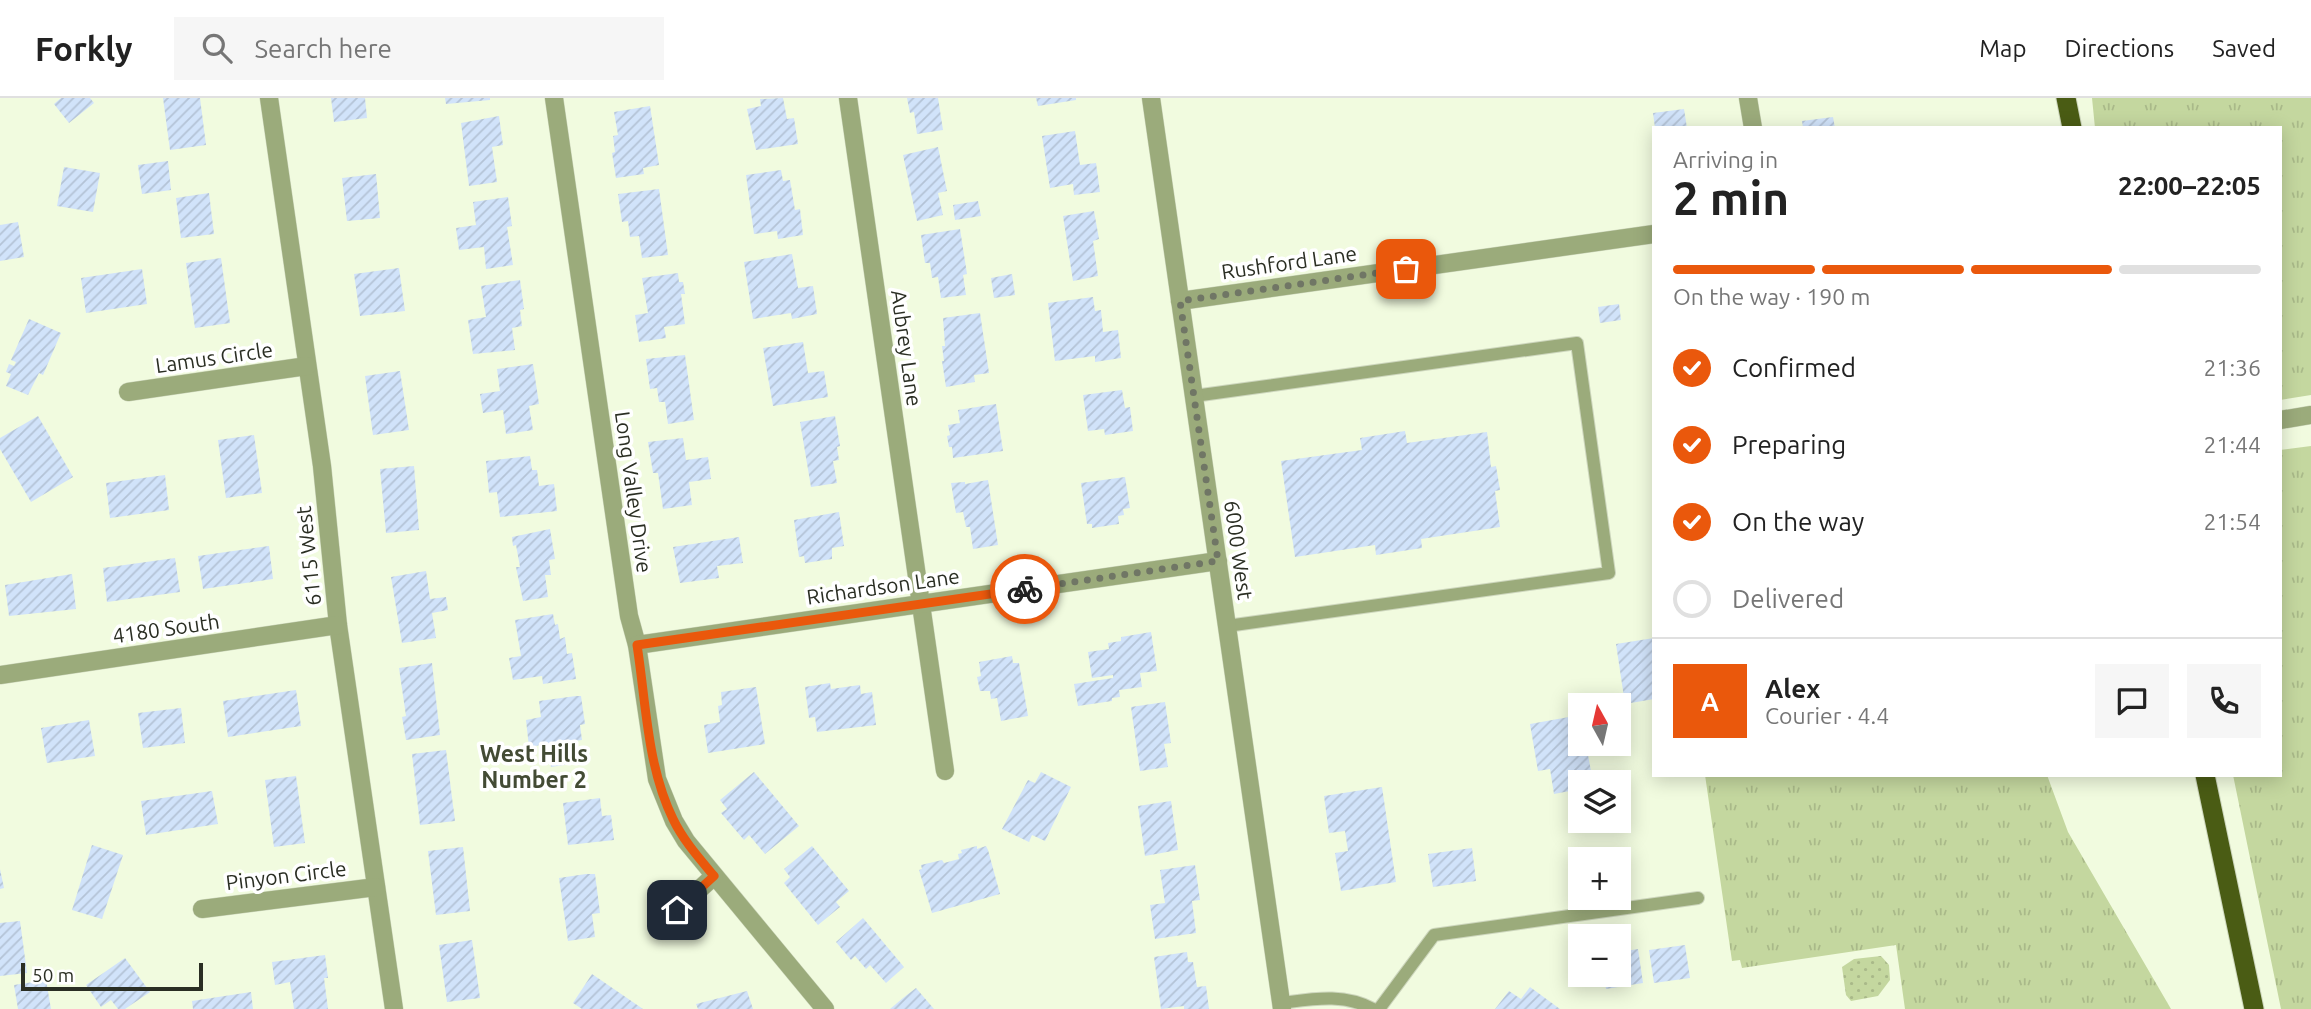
<!DOCTYPE html>
<html lang="en">
<head>
<meta charset="utf-8">
<style>
	:root { --surface:#fff; --page:#f6f6f6; --text:#222; --muted:#767676; --line:#e0e0e0; --accent:#ea580c }
	body { margin:0; font-family:Ubuntu,sans-serif; background:var(--page); color:var(--text); height:100vh; display:flex; flex-direction:column; font-size:26px; white-space:nowrap }
	* { box-sizing:border-box; margin:0 }
	p { font-size:23px; color:var(--muted) }
	.icon { flex:none; width:38px; height:38px; fill:none; stroke:currentColor; stroke-width:2; stroke-linecap:round; stroke-linejoin:round }
	.map { position:relative; flex:1; overflow:hidden }
	.details { position:absolute; left:1652px; top:28px; width:630px; height:651px; display:flex; flex-direction:column; background:var(--surface); border-radius:0px; box-shadow:0 4px 18px #0003 }
	.details>* { flex:none }
	.needle { width:46px; rotate:352deg }
	.controls { position:absolute; left:1568px; top:595px; display:grid; gap:14px }
	.controls a { display:grid; place-items:center; width:63px; height:63px; border-radius:0px; background:var(--surface); box-shadow:0 4px 18px #0003; font-size:35px }
	.scale { position:absolute; left:21px; bottom:18px; width:182px; box-sizing:border-box; padding-left:7px; border:4px solid #2a2e23; border-top:0; font-size:19px; line-height:24px; white-space:nowrap; color:#2a2e23; -webkit-text-stroke:5px #fff; paint-order:stroke }
	.pin { position:absolute; display:grid; place-items:center; width:60px; height:60px; color:#fff; margin:-30px; border-radius:14px; box-shadow:0 4px 10px #0006 }
	.courier { position:absolute; display:grid; place-items:center; width:70px; height:70px; margin:-35px; border:5px solid #ea580c; border-radius:50%; background:#fff; color:#222; box-shadow:0 2px 9px #0007 }
	.overview em { font-style:normal; font-weight:700 }
	.overview div { display:flex; flex-direction:column-reverse }
	.overview { display:flex; align-items:center; justify-content:space-between; height:119px; padding:0 21px }
	h1 { font-size:46px; font-weight:700; line-height:52px }
	.bar { display:grid; grid-template-columns:repeat(4,1fr); gap:10px 7px; align-content:center; height:84px; padding:0 21px }
	.bar i { height:9px; border-radius:5px; background:var(--line) }
	.bar .selected { background:var(--accent) }
	.bar p { grid-column:span 4 }
	.line { display:flex; align-items:center; gap:18px; padding:0 21px; border-top:2px solid var(--line) }
	.line div { flex:1 }
	.round { display:grid; place-items:center; flex:none; width:74px; height:74px; border-radius:0px; background:var(--page) }
	ol { padding:0 21px; list-style:none }
	li { display:flex; align-items:center; gap:21px; height:77px }
	li p { margin-inline-start:auto }
	li .icon { padding:7px; border-radius:50%; background:var(--accent); color:#fff; stroke-width:4 }
	li:last-child { color:var(--muted) }
	li i { width:38px; height:38px; border:4px solid var(--line); border-radius:50% }
	header { display:flex; align-items:center; gap:42px; box-sizing:border-box; height:98px; padding:0 35px; background:var(--surface); border-bottom:2px solid var(--line) }
	header strong { font-size:33px }
	nav { display:flex; gap:38px; margin-inline-start:auto; font-size:24px }
	.search { width:490px; height:63px; background:var(--page); display:flex; align-items:center; gap:18px; box-sizing:border-box; padding:0 24px; border-radius:0px; color:var(--muted); font-size:26px }
	.map>svg:first-child { display:block }
	.grass { fill:url(#grass-tufts) }
	.park { fill:url(#park-dots) }
	.building { fill:url(#building-hatch) }
	.lines { fill:none; stroke-linecap:round; stroke-linejoin:round }
	.service-casing { stroke:#cdd6bd; stroke-width:14 }
	.minor-casing { stroke:#cdd6bd; stroke-width:19 }
	.tertiary-casing { stroke:#cdd6bd; stroke-width:19 }
	.trunk-casing { stroke:#cdd6bd; stroke-width:21 }
	.service { stroke:#9bab7b; stroke-width:12 }
	.minor { stroke:#9bab7b; stroke-width:18 }
	.tertiary { stroke:#9bab7b; stroke-width:18 }
	.trunk { stroke:#4a5c14; stroke-width:19 }
	.done { stroke:#707665; stroke-width:7; stroke-dasharray:0 12.6 }
	.route { stroke:#ea580c; stroke-width:9 }
	.labels { text-anchor:middle; dominant-baseline:central; stroke-width:7; stroke-linejoin:round; paint-order:stroke }
	.street-label { font-size:21px; fill:#2a2e23; stroke:#fff }
	.neighbourhood-label { font-size:23px; font-weight:bold; fill:#434b34; stroke:#fff }
</style>
</head>
<body>
<header>
<strong>Forkly</strong>
<div class="search"><svg class="icon" aria-label="search" viewBox="0 0 24 24"><circle cx="10" cy="10" r="6"/><path d="M15 15l6 6"/></svg>Search here</div>
<nav><a>Map</a><a>Directions</a><a>Saved</a></nav>
</header>
<div class="map">
<svg width="2311" height="911" viewBox="0 0 2311 911">
	<defs>
		<pattern id="grass-tufts" width="24" height="20" patternUnits="userSpaceOnUse" patternTransform="scale(1.75)"><rect width="24" height="20" fill="#c4d79f"/><path d="M3 7l-1-3M5 7V3M7 7l1-3M15 17l-1-3M17 17v-4M19 17l1-3" fill="none" stroke="#a9b989"/></pattern>
		<pattern id="park-dots" width="8" height="8" patternUnits="userSpaceOnUse" patternTransform="scale(1.75)"><rect width="8" height="8" fill="#c4d79f"/><path d="M2 2h.1M6 6h.1" fill="none" stroke="#a9b989" stroke-width="1.8" stroke-linecap="round"/></pattern>
		<pattern id="building-hatch" width="6" height="6" patternUnits="userSpaceOnUse" patternTransform="scale(1.75)"><rect width="6" height="6" fill="#d1e3fa"/><path d="M-1 1l2-2M0 6l6-6M5 7l2-2" fill="none" stroke="#b4c3d6"/></pattern>
	</defs>
	<rect width="100%" height="100%" fill="#f1fbdf"/>
	<!-- grass -->
	<g class="grass">
		<path d="M 2092,0 L 2311,0 L 2311,297 L 2280,302 L 2280,30 L 2095,30 Z"/>
		<path d="M 2311,348 L 2311,911 L 2281,911 L 2233,677 L 2280,677 L 2280,352 Z"/>
		<path d="M 1705,677 L 2047,677 L 2068,734 L 2171,911 L 1905,911 L 1896,847 L 1742,870 L 1740,862 L 1732,863 Z"/>
	</g>
	<!-- park -->
	<path class="park" d="M 1881,858 L 1889,867 L 1890,882 L 1878,898 L 1851,903 L 1846,897 L 1842,869 L 1854,861 Z"/>
	<!-- building -->
	<g class="building">
		<path d="M 61,0 L 90,0 L 94,5 L 69,25 L 54,6 Z"/>
		<path d="M 163,0 L 200,0 L 206,47 L 170,52 Z"/>
		<path d="M 331,0 L 365,0 L 367,20 L 334,24 Z"/>
		<path d="M 445,0 L 490,0 L 490,2 L 446,6 Z"/>
		<path d="M 783,0 L 787,21 L 794,20 L 798,46 L 756,52 L 747,11 L 761,8 L 760,1 Z"/>
		<path d="M 907,0 L 938,0 L 943,32 L 917,36 L 914,14 L 910,15 Z"/>
		<path d="M 1036,0 L 1076,0 L 1076,2 L 1038,8 Z"/>
		<path d="M 650,8 L 659,67 L 643,70 L 644,76 L 616,80 L 612,55 L 615,54 L 613,38 L 618,37 L 614,14 Z"/>
		<path d="M 1684,11 L 1687,30 L 1655,30 L 1653,15 Z"/>
		<path d="M 499,18 L 503,47 L 492,49 L 497,84 L 469,88 L 461,25 Z"/>
		<path d="M 1833,19 L 1835,30 L 1803,30 L 1802,23 Z"/>
		<path d="M 1075,33 L 1080,67 L 1096,65 L 1100,94 L 1074,97 L 1073,86 L 1050,90 L 1042,38 Z"/>
		<path d="M 938,49 L 947,93 L 938,95 L 943,117 L 917,123 L 903,57 Z"/>
		<path d="M 168,63 L 171,92 L 142,96 L 138,67 Z"/>
		<path d="M 64,69 L 100,75 L 93,114 L 57,108 Z"/>
		<path d="M 781,72 L 783,83 L 790,82 L 795,112 L 800,111 L 803,137 L 778,141 L 777,133 L 754,136 L 746,77 Z"/>
		<path d="M 376,76 L 380,120 L 347,123 L 342,80 Z"/>
		<path d="M 659,91 L 668,157 L 642,160 L 639,138 L 630,139 L 628,123 L 622,124 L 618,96 Z"/>
		<path d="M 209,95 L 214,136 L 181,140 L 176,100 Z"/>
		<path d="M 508,99 L 512,128 L 507,129 L 513,167 L 486,171 L 484,149 L 459,152 L 456,130 L 476,127 L 473,104 Z"/>
		<path d="M 978,103 L 981,118 L 955,122 L 953,107 Z"/>
		<path d="M 1094,113 L 1099,141 L 1093,143 L 1098,178 L 1073,183 L 1063,118 Z"/>
		<path d="M 18,124 L 24,159 L 0,163 L 0,127 Z"/>
		<path d="M 960,131 L 967,176 L 963,177 L 966,197 L 941,200 L 938,179 L 932,180 L 930,165 L 925,165 L 921,137 Z"/>
		<path d="M 792,156 L 798,190 L 813,188 L 817,216 L 792,221 L 791,215 L 753,221 L 744,164 Z"/>
		<path d="M 221,160 L 230,225 L 195,230 L 186,165 Z"/>
		<path d="M 399,170 L 405,213 L 360,218 L 354,176 Z"/>
		<path d="M 142,171 L 147,206 L 86,215 L 81,180 Z"/>
		<path d="M 678,175 L 679,184 L 683,184 L 685,196 L 681,196 L 685,226 L 664,229 L 666,240 L 639,244 L 635,217 L 648,215 L 642,180 Z"/>
		<path d="M 1012,176 L 1015,197 L 994,200 L 991,180 Z"/>
		<path d="M 520,182 L 524,211 L 520,212 L 522,228 L 512,230 L 515,252 L 473,256 L 468,222 L 486,219 L 481,188 Z"/>
		<path d="M 1093,199 L 1095,213 L 1101,212 L 1103,234 L 1118,232 L 1121,260 L 1095,264 L 1095,258 L 1055,263 L 1048,205 Z"/>
		<path d="M 1619,206 L 1621,222 L 1600,225 L 1598,209 Z"/>
		<path d="M 980,215 L 989,275 L 974,277 L 975,284 L 946,289 L 942,263 L 944,263 L 942,248 L 945,248 L 943,220 Z"/>
		<path d="M 29,221 L 61,235 L 43,277 L 39,275 L 28,297 L 6,288 L 11,276 L 6,274 L 9,266 L 14,268 L 16,264 L 11,262 Z"/>
		<path d="M 803,244 L 808,275 L 824,273 L 828,299 L 773,308 L 763,250 Z"/>
		<path d="M 685,257 L 694,322 L 668,326 L 665,304 L 659,304 L 657,290 L 650,291 L 646,261 Z"/>
		<path d="M 533,266 L 539,306 L 529,308 L 533,332 L 506,336 L 503,312 L 483,315 L 480,296 L 500,293 L 497,271 Z"/>
		<path d="M 400,273 L 409,332 L 373,337 L 365,278 Z"/>
		<path d="M 1122,292 L 1125,310 L 1130,309 L 1133,333 L 1105,337 L 1104,331 L 1088,333 L 1083,297 Z"/>
		<path d="M 996,306 L 1003,353 L 953,360 L 952,349 L 949,349 L 947,338 L 950,337 L 948,327 L 960,325 L 958,312 Z"/>
		<path d="M 38,318 L 73,379 L 31,404 L 0,351 L 0,340 Z"/>
		<path d="M 835,318 L 840,348 L 837,349 L 839,362 L 833,363 L 837,385 L 811,389 L 800,324 Z"/>
		<path d="M 1405,333 L 1407,345 L 1487,334 L 1491,369 L 1496,368 L 1500,392 L 1495,393 L 1500,429 L 1421,441 L 1422,450 L 1376,457 L 1375,447 L 1295,459 L 1281,363 L 1362,352 L 1360,340 Z"/>
		<path d="M 254,337 L 262,395 L 226,400 L 218,342 Z"/>
		<path d="M 683,340 L 686,362 L 708,359 L 711,381 L 689,384 L 692,407 L 663,411 L 658,375 L 653,375 L 648,344 Z"/>
		<path d="M 530,358 L 532,372 L 537,372 L 539,388 L 554,386 L 557,413 L 500,419 L 497,394 L 489,395 L 486,363 Z"/>
		<path d="M 414,368 L 419,432 L 386,435 L 380,371 Z"/>
		<path d="M 165,377 L 169,412 L 110,420 L 106,385 Z"/>
		<path d="M 1125,379 L 1130,410 L 1123,411 L 1124,417 L 1118,418 L 1119,426 L 1092,430 L 1092,426 L 1087,426 L 1081,385 Z"/>
		<path d="M 988,382 L 998,447 L 973,451 L 970,429 L 966,429 L 963,414 L 956,415 L 951,385 L 965,384 L 965,386 Z"/>
		<path d="M 839,414 L 844,448 L 832,450 L 832,461 L 805,465 L 804,458 L 799,459 L 794,422 Z"/>
		<path d="M 550,431 L 555,461 L 549,462 L 551,477 L 545,477 L 548,499 L 523,503 L 516,469 L 520,469 L 516,447 L 513,448 L 512,439 Z"/>
		<path d="M 739,439 L 743,465 L 717,468 L 719,480 L 680,485 L 673,449 Z"/>
		<path d="M 269,448 L 273,481 L 203,491 L 198,458 Z"/>
		<path d="M 175,460 L 180,494 L 107,504 L 103,470 Z"/>
		<path d="M 426,473 L 430,501 L 446,499 L 448,512 L 432,515 L 436,540 L 402,545 L 391,479 Z"/>
		<path d="M 72,476 L 76,511 L 9,518 L 5,487 Z"/>
		<path d="M 553,516 L 555,527 L 558,526 L 560,541 L 565,539 L 567,556 L 572,555 L 576,581 L 543,586 L 542,578 L 513,582 L 509,560 L 521,558 L 515,522 Z"/>
		<path d="M 1151,534 L 1157,573 L 1140,575 L 1142,589 L 1119,592 L 1120,599 L 1112,600 L 1112,603 L 1078,608 L 1074,586 L 1113,580 L 1113,577 L 1092,580 L 1088,554 L 1109,551 L 1108,545 L 1121,543 L 1121,539 Z"/>
		<path d="M 1654,540 L 1654,601 L 1625,606 L 1616,546 Z"/>
		<path d="M 1012,558 L 1013,565 L 1019,565 L 1028,618 L 1001,623 L 997,600 L 991,601 L 990,593 L 980,593 L 977,579 L 981,578 L 979,564 Z"/>
		<path d="M 432,565 L 440,637 L 406,642 L 402,619 L 406,618 L 399,570 Z"/>
		<path d="M 830,585 L 831,591 L 860,587 L 861,596 L 872,594 L 876,627 L 817,634 L 815,619 L 809,620 L 805,589 Z"/>
		<path d="M 756,589 L 765,646 L 708,655 L 704,627 L 720,624 L 718,608 L 722,607 L 721,594 Z"/>
		<path d="M 296,592 L 301,628 L 228,639 L 223,603 Z"/>
		<path d="M 576,598 L 581,598 L 585,626 L 580,627 L 582,642 L 574,643 L 577,665 L 551,669 L 548,646 L 529,649 L 526,622 L 541,619 L 539,603 Z"/>
		<path d="M 1165,604 L 1171,645 L 1164,646 L 1168,669 L 1140,673 L 1131,609 Z"/>
		<path d="M 181,610 L 185,645 L 143,650 L 138,615 Z"/>
		<path d="M 1580,617 L 1580,646 L 1586,646 L 1593,684 L 1580,684 L 1580,691 L 1554,696 L 1550,671 L 1538,673 L 1530,626 Z"/>
		<path d="M 89,622 L 95,658 L 47,665 L 41,630 Z"/>
		<path d="M 446,652 L 455,723 L 420,727 L 412,656 Z"/>
		<path d="M 754,674 L 799,728 L 765,756 L 749,737 L 744,742 L 721,715 L 727,711 L 720,702 Z"/>
		<path d="M 1041,674 L 1071,689 L 1045,743 L 1032,737 L 1029,744 L 1002,731 L 1028,682 L 1035,685 Z"/>
		<path d="M 296,678 L 305,745 L 274,749 L 265,682 Z"/>
		<path d="M 1382,689 L 1396,784 L 1341,793 L 1335,755 L 1348,753 L 1345,733 L 1329,735 L 1324,698 Z"/>
		<path d="M 212,693 L 218,726 L 146,737 L 141,703 Z"/>
		<path d="M 600,700 L 602,718 L 611,717 L 614,742 L 568,747 L 563,705 Z"/>
		<path d="M 1171,703 L 1178,752 L 1145,758 L 1138,708 Z"/>
		<path d="M 92,747 L 123,757 L 102,821 L 72,812 Z"/>
		<path d="M 812,748 L 849,793 L 836,804 L 840,809 L 818,827 L 784,785 L 790,779 L 784,771 Z"/>
		<path d="M 977,748 L 977,751 L 986,748 L 988,752 L 1000,796 L 932,815 L 919,772 L 922,771 L 921,767 L 942,762 L 944,765 L 959,761 L 958,756 L 962,755 L 961,752 Z"/>
		<path d="M 463,749 L 470,813 L 436,817 L 428,753 Z"/>
		<path d="M 1472,750 L 1476,783 L 1433,789 L 1428,756 Z"/>
		<path d="M 1195,767 L 1200,802 L 1192,803 L 1196,835 L 1155,841 L 1150,807 L 1165,805 L 1160,772 Z"/>
		<path d="M 0,771 L 4,790 L 0,791 Z"/>
		<path d="M 586,776 L 595,776 L 600,815 L 592,816 L 595,839 L 568,843 L 559,780 Z"/>
		<path d="M 863,820 L 904,869 L 886,885 L 870,867 L 866,871 L 855,858 L 851,862 L 836,844 Z"/>
		<path d="M 20,823 L 27,875 L 0,878 L 0,825 Z"/>
		<path d="M 472,842 L 480,900 L 447,904 L 439,847 Z"/>
		<path d="M 1685,847 L 1690,880 L 1654,885 L 1649,852 Z"/>
		<path d="M 1638,851 L 1643,885 L 1606,891 L 1604,877 L 1619,877 L 1619,854 Z"/>
		<path d="M 1187,854 L 1188,864 L 1193,864 L 1197,889 L 1206,888 L 1209,911 L 1184,911 L 1184,908 L 1161,911 L 1154,859 Z"/>
		<path d="M 325,857 L 328,880 L 324,880 L 328,911 L 294,911 L 290,884 L 275,887 L 272,864 Z"/>
		<path d="M 125,860 L 150,894 L 125,911 L 118,911 L 111,902 L 101,909 L 86,887 Z"/>
		<path d="M 592,876 L 643,911 L 582,911 L 573,905 Z"/>
		<path d="M 46,882 L 51,911 L 18,911 L 14,887 Z"/>
		<path d="M 1530,889 L 1560,911 L 1495,911 L 1509,893 L 1521,901 Z"/>
		<path d="M 916,890 L 934,911 L 890,911 L 903,900 Z"/>
		<path d="M 747,893 L 753,911 L 698,911 L 696,906 Z"/>
		<path d="M 251,894 L 253,911 L 193,911 L 192,903 Z"/>
	</g>
	<g class="lines">
		<defs>
			<g id="service">
				<path d="M 1194,298 L 1577,245 L 1609,475 L 1227,528"/>
				<path d="M 1281,905 C 1313,901 1343,895 1373,911"/>
				<path d="M 1379,911 L 1434,837 L 1698,800"/>
			</g>
			<g id="minor">
				<path d="M 269,0 L 322,368 L 338,527 L 394,911"/>
				<path d="M 554,0 L 629,518 L 637,547 L 657,681 L 674,723 L 686,743 L 825,911"/>
				<path d="M 848,0 L 945,673"/>
				<path d="M 1748,0 L 1753,30"/>
				<path d="M 1180,203 L 1654,136"/>
				<path d="M 128,294 L 307,268"/>
				<path d="M 2280,322 L 2311,317"/>
				<path d="M 637,547 L 1218,463"/>
				<path d="M 0,577 L 338,527"/>
				<path d="M 202,811 L 376,789"/>
				<path d="M 677,812 L 714,778"/>
			</g>
			<path id="tertiary" d="M 1151,0 L 1282,911"/>
			<g id="trunk">
				<path d="M 2066,0 L 2072,30"/>
				<path d="M 2205,677 L 2254,911"/>
			</g>
		</defs>
		<!-- service casing -->
		<use href="#service" class="service-casing"/>
		<!-- minor casing -->
		<use href="#minor" class="minor-casing"/>
		<!-- tertiary casing -->
		<use href="#tertiary" class="tertiary-casing"/>
		<!-- trunk casing -->
		<use href="#trunk" class="trunk-casing"/>
		<!-- service -->
		<use href="#service" class="service"/>
		<!-- minor -->
		<use href="#minor" class="minor"/>
		<!-- tertiary -->
		<use href="#tertiary" class="tertiary"/>
		<!-- trunk -->
		<use href="#trunk" class="trunk"/>
	</g>
	<g class="lines">
		<!-- done -->
		<path class="done" d="M 1025,491 L 1218,463 L 1180,203 L 1406,171"/>
		<!-- route -->
		<path class="route" d="M 677,812 L 714,778 C 699,760 683,742 673,721 C 647,668 646,604 637,547 L 1025,491"/>
	</g>
	<g class="labels">
		<!-- street labels -->
		<g class="street-label">
			<text transform="translate(1289 164) rotate(-8)">Rushford Lane</text>
			<text transform="translate(907 250) rotate(82)">Aubrey Lane</text>
			<text transform="translate(214 259) rotate(-8)">Lamus Circle</text>
			<text transform="translate(634 394) rotate(82)">Long Valley Drive</text>
			<text transform="translate(1239 452) rotate(82)">6000 West</text>
			<text transform="translate(308 458) rotate(-96)">6115 West</text>
			<text transform="translate(883 488) rotate(-8)">Richardson Lane</text>
			<text transform="translate(166 530) rotate(-8)">4180 South</text>
			<text transform="translate(286 777) rotate(-7)">Pinyon Circle</text>
		</g>
		<!-- neighbourhood labels -->
		<g class="neighbourhood-label">
			<text x="534" y="655">West Hills<tspan x="534" dy="26">Number 2</tspan></text>
		</g>
	</g>
</svg>
<div class="controls">
<a><svg class="needle" viewBox="-14 -14 28 28"><path d="M0-13l5 13h-10z" fill="#e53935"/><path d="M0 13l5-13h-10z" fill="#767676"/></svg></a>
<a><svg class="icon" aria-label="layers" viewBox="0 0 24 24"><path d="M12 4l9 5-9 5-9-5zM3 14l9 5 9-5"/></svg></a>
<a>+</a>
<a>−</a>
</div>
<div class="scale">50 m</div>
<div class="pin" style="left:1406px;top:171px;background:#ea580c"><svg class="icon" aria-label="bag" viewBox="0 0 24 24"><path d="M5 8h14l-1 12H6zM9 8a3 3 0 0 1 6 0"/></svg></div>
<div class="pin" style="left:677px;top:812px;background:#1f2937"><svg class="icon" aria-label="home" viewBox="0 0 24 24"><path d="M3 11l9-7 9 7M6 9v11h12V9"/></svg></div>
<div class="courier" style="left:1025px;top:491px"><svg class="icon" aria-label="bike" viewBox="0 0 24 24"><circle cx="6" cy="16" r="4"/><circle cx="18" cy="16" r="4"/><path d="M6 16l4-8h5l3 8M10 8l3 8H6M13 5h3"/></svg></div>
<section class="details">
<div class="overview"><div><h1>2 min</h1><p>Arriving in</p></div><em>22:00–22:05</em></div>
<div class="bar"><i class="selected"></i><i class="selected"></i><i class="selected"></i><i></i><p>On the way · 190 m</p></div>
<ol>
<li><svg class="icon" aria-label="check" viewBox="0 0 24 24"><path d="M5 12l5 5 9-10"/></svg>Confirmed<p>21:36</p></li>
<li><svg class="icon" aria-label="check" viewBox="0 0 24 24"><path d="M5 12l5 5 9-10"/></svg>Preparing<p>21:44</p></li>
<li><svg class="icon" aria-label="check" viewBox="0 0 24 24"><path d="M5 12l5 5 9-10"/></svg>On the way<p>21:54</p></li>
<li><i></i>Delivered</li>
</ol>
<div class="line" style="height:126px"><b class="round" style="background:var(--accent);color:#fff">A</b><div><b>Alex</b><p>Courier · 4.4</p></div><a class="round"><svg class="icon" aria-label="chat" viewBox="0 0 24 24"><path d="M4 5h16v11H9l-5 4z"/></svg></a><a class="round"><svg class="icon" aria-label="phone" viewBox="0 0 24 24"><path d="M5 4h4l2 5-3 2q2 4 5 5l2-3 5 2v4C11 20 4 13 5 4z"/></svg></a></div>
</section>
</div>
</body>
</html>
